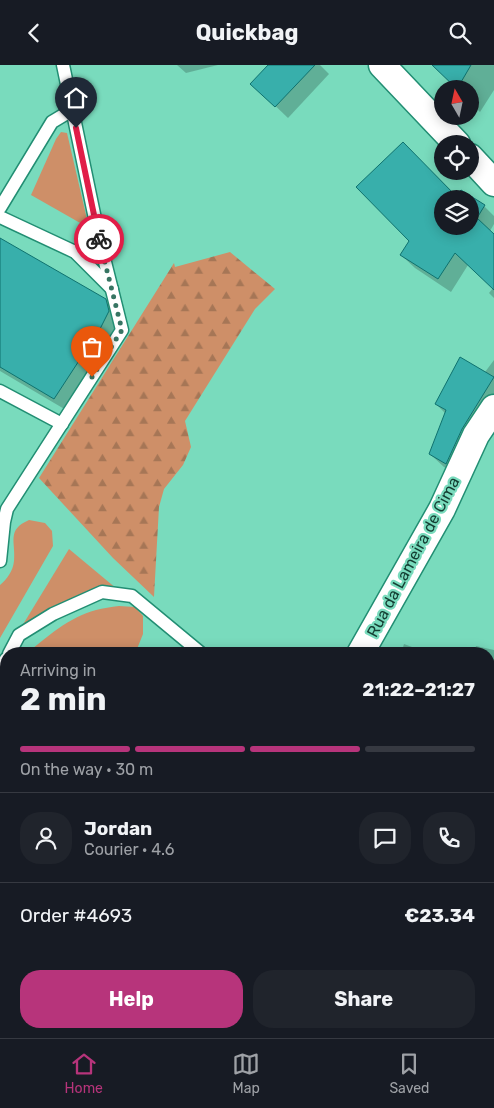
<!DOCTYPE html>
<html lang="en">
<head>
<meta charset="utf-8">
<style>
	:root { --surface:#171b24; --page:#20242c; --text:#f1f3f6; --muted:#9ea1a6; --line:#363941; --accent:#b7347b }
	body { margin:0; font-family:Rubik,sans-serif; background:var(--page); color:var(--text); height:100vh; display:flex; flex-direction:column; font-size:19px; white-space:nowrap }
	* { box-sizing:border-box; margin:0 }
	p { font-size:16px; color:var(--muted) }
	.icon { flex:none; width:28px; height:28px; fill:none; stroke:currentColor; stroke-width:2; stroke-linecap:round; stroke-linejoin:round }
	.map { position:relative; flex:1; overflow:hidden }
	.sheet { position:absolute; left:0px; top:582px; width:495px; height:391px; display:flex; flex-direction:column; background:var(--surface); border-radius:20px 20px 0 0; box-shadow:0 2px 12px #0003 }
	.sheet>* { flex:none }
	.needle { width:32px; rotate:351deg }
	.buttons { position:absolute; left:434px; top:15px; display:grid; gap:10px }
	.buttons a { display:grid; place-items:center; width:45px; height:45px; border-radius:50%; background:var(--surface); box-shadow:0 2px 12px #0003; font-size:25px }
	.pin { position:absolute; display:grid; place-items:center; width:42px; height:42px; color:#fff; margin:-51px -21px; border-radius:50% 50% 50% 0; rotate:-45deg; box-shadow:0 0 5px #0007 }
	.pin .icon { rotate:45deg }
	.courier { position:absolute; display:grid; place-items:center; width:50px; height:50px; margin:-25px; border:4px solid #e11d48; border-radius:50%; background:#fff; color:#222; box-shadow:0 1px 6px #0007 }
	.headline em { font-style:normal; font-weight:700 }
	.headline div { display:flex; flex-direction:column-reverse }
	.headline { display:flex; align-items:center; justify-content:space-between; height:85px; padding:0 20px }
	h1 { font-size:32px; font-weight:700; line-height:38px }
	.bar { display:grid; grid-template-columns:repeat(4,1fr); gap:8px 5px; align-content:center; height:60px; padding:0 20px }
	.bar i { height:6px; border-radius:4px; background:var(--line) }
	.bar .current { background:var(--accent) }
	.bar p { grid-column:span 4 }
	.line { display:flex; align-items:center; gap:12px; padding:0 20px; border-top:1px solid var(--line) }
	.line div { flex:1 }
	.round { display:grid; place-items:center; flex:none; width:52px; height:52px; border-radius:20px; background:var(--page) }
	.primary-button { display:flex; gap:10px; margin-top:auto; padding:10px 20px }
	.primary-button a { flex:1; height:58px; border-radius:20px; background:var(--accent); color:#fff; font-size:20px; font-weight:700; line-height:58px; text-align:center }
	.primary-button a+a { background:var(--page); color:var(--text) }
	header { display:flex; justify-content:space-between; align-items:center; height:65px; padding:0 20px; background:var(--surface); font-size:22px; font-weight:700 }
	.menu { display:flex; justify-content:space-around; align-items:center; height:70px; border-top:1px solid var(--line); background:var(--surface); font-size:14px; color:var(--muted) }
	.menu a { display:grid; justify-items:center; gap:2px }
	.menu .current { color:var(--accent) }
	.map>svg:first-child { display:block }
	.green { fill:#ce8f68 }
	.forest { fill:url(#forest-firs) }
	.shadow { fill:#0003; fill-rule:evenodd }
	.building { fill:#38afab; stroke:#0f726f; fill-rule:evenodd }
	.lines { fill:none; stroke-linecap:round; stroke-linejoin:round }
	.service-casing { stroke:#228e73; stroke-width:15 }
	.minor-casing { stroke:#228e73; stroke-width:29 }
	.tertiary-casing { stroke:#228e73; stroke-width:30 }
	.service { stroke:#fff; stroke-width:12 }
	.minor { stroke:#fff; stroke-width:26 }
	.tertiary { stroke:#fff; stroke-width:28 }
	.done { stroke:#377563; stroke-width:5; stroke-dasharray:0 9 }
	.route { stroke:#e11d48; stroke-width:6 }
	.labels { text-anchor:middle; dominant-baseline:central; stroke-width:4.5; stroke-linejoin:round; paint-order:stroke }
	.street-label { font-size:16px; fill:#143e32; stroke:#79dbbd }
</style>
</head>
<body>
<header><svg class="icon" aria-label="back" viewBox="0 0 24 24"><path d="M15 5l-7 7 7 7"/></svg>Quickbag<svg class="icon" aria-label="search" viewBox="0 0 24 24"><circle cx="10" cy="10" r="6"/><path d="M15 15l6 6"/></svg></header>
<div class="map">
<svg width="494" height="973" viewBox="0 0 494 973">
	<defs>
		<pattern id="forest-firs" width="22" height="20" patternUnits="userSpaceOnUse" patternTransform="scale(1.25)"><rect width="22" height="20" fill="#ce8f68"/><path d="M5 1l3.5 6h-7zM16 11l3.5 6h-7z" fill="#a67656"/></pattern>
	</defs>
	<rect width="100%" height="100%" fill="#79dbbd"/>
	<!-- green -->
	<g class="green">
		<path d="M 61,67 L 67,68 L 89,163 L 31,130 L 56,74 Z"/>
		<path d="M 29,455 L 45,458 L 52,466 L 53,481 L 0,573 L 0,520 C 7,514 13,506 14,496 C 16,477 6,465 29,455 Z"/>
		<path d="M 69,484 L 117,524 L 19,566 Z"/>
		<path d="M 119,541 L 135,542 L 143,551 L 143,569 L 135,589 L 26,589 C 47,572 69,552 96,545 C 103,543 111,542 119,541 Z"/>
		<path d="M 6,628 L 6,682 L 0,677 L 0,641 Z"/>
		<path d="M 0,903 L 6,909 L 6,968 L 38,968 L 38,969 L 25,973 L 0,973 Z"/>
	</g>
	<!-- forest -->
	<path class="forest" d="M 230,187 L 275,224 L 255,244 L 185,356 L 191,382 L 183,400 L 164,424 L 159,442 L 154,532 L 113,493 L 39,413 L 174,198 L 175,202 Z"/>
	<!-- shadow -->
	<g class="shadow">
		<path d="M 177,0 L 218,0 L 186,8 Z"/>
		<path d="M 270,0 L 320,0 L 329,9 L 288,53 L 264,30 Z"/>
		<path d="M 434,0 L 494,0 L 494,25 L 480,47 L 470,37 L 470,24 L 457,24 Z"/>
		<path d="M 358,122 L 457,133 L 461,126 L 484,141 L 494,151 L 494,159 L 490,166 L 494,171 L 494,233 L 489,228 L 493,223 L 468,200 L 451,227 L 415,203 L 401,190 L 410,176 ZM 442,134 L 470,134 L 470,161 L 442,161 Z"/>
		<path d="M 0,174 L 105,235 L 117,246 L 120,258 L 66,345 L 0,306 Z"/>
		<path d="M 494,295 L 494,347 L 460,411 L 444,402 L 430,389 L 446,349 L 436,339 L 485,307 Z"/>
		<path d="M 404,579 L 428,588 L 429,589 L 401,589 Z"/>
		<path d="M 476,581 L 494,585 L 494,618 L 489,617 L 489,589 L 474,589 Z"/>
		<path d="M 494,656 L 494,712 L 489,706 L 489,660 Z"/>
		<path d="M 0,753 L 6,758 L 6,783 L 0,779 Z"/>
		<path d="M 0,838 L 6,844 L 6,867 L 0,862 Z"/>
		<path d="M 494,865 L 494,875 L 489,869 Z"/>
		<path d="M 489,920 L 494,921 L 494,973 L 479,973 L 480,968 L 489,968 Z"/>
		<path d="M 6,922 L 6,968 L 68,968 L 50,973 L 7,973 L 0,957 L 0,925 Z"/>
		<path d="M 283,968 L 428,968 L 427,973 L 288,973 Z"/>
	</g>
	<!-- building -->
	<g class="building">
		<path d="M 268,0 L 315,0 L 275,42 L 250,19 Z"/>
		<path d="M 432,0 L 471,0 L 457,24 Z"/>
		<path d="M 403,77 L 456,131 L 461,125 L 485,140 L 477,153 L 494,169 L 494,225 L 455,188 L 438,214 L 400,190 L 409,176 L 356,122 ZM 442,134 L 470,134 L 470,161 L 442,161 Z"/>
		<path d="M 0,173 L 106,234 L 109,246 L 101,262 L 54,334 L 0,302 Z"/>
		<path d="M 460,292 L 494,312 L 462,364 L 446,399 L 429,389 L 446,345 L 435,339 Z"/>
	</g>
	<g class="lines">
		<defs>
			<g id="service">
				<path d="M 0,143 L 52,57 L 72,45"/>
				<path d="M 0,152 L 75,187 L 112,224"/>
				<path d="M 75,187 L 99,173"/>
				<path d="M 0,326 L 62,359"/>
				<path d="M 0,496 L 4,457 L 7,444 L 122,265 L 99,173 L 63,0"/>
				<path d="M 9,589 L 19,570 L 53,549 L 102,527 L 132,531 L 202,589"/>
				<path d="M 0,606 L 6,594"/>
			</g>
			<g id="minor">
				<path d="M 382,0 L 457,79"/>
				<path d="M 470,92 L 494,118"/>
				<path d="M 360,589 L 442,444 L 476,370 L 494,343"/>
				<path d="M 234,968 L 253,973"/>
			</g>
			<g id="tertiary">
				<path d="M 489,734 L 494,730"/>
				<path d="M 80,973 L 94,968"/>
				<path d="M 441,973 L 442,968"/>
			</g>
		</defs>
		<!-- service casing -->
		<use href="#service" class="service-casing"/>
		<!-- minor casing -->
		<use href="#minor" class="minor-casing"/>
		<!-- tertiary casing -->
		<use href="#tertiary" class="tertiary-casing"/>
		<!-- service -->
		<use href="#service" class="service"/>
		<!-- minor -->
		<use href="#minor" class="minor"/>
		<!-- tertiary -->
		<use href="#tertiary" class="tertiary"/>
	</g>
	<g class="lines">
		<!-- done -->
		<path class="done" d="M 92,312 L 122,265 L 99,174"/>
		<!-- route -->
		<path class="route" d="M 76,63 L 99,174"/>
	</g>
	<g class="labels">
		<!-- street labels -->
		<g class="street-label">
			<text transform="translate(413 492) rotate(-62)">Rua da Lameira de Cima</text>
		</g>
	</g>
</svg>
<div class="buttons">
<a><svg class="needle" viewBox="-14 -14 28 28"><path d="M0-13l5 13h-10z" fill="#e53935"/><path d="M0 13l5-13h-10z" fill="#9ea1a6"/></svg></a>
<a><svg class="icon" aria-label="locate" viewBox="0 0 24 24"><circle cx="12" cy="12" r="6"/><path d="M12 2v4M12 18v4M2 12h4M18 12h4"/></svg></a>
<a><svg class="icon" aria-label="layers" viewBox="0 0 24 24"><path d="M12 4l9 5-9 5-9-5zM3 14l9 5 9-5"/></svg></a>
</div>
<div class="pin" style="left:92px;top:312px;background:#ea580c"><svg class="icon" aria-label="bag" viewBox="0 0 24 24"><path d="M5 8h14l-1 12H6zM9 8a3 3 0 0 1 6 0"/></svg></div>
<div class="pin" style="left:76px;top:63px;background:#1f2937"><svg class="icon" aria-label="home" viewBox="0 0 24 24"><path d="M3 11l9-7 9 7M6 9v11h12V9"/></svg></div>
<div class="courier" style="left:99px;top:174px"><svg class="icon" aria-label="bike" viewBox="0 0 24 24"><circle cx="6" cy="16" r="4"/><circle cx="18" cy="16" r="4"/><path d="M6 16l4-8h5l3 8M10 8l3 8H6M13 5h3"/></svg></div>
<section class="sheet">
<div class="headline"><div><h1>2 min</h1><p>Arriving in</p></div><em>21:22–21:27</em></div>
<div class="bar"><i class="current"></i><i class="current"></i><i class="current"></i><i></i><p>On the way · 30 m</p></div>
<div class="line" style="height:90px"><a class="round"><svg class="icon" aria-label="person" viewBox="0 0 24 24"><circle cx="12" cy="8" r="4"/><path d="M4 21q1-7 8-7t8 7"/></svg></a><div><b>Jordan</b><p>Courier · 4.6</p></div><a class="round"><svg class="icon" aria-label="chat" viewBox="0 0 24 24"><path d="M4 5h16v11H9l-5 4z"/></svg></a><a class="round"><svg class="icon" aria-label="phone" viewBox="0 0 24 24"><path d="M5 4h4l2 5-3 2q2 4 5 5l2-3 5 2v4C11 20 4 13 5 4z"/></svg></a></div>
<div class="line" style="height:65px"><div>Order #4693</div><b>€23.34</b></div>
<div class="primary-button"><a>Help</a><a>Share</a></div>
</section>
</div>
<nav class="menu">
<a class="current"><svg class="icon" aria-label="home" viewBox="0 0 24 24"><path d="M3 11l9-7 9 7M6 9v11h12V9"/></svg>Home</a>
<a><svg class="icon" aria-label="map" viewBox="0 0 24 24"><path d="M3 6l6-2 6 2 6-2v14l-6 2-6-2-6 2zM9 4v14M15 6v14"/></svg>Map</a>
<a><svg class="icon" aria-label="saved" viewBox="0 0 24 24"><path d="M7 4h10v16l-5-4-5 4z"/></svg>Saved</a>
</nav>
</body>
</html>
